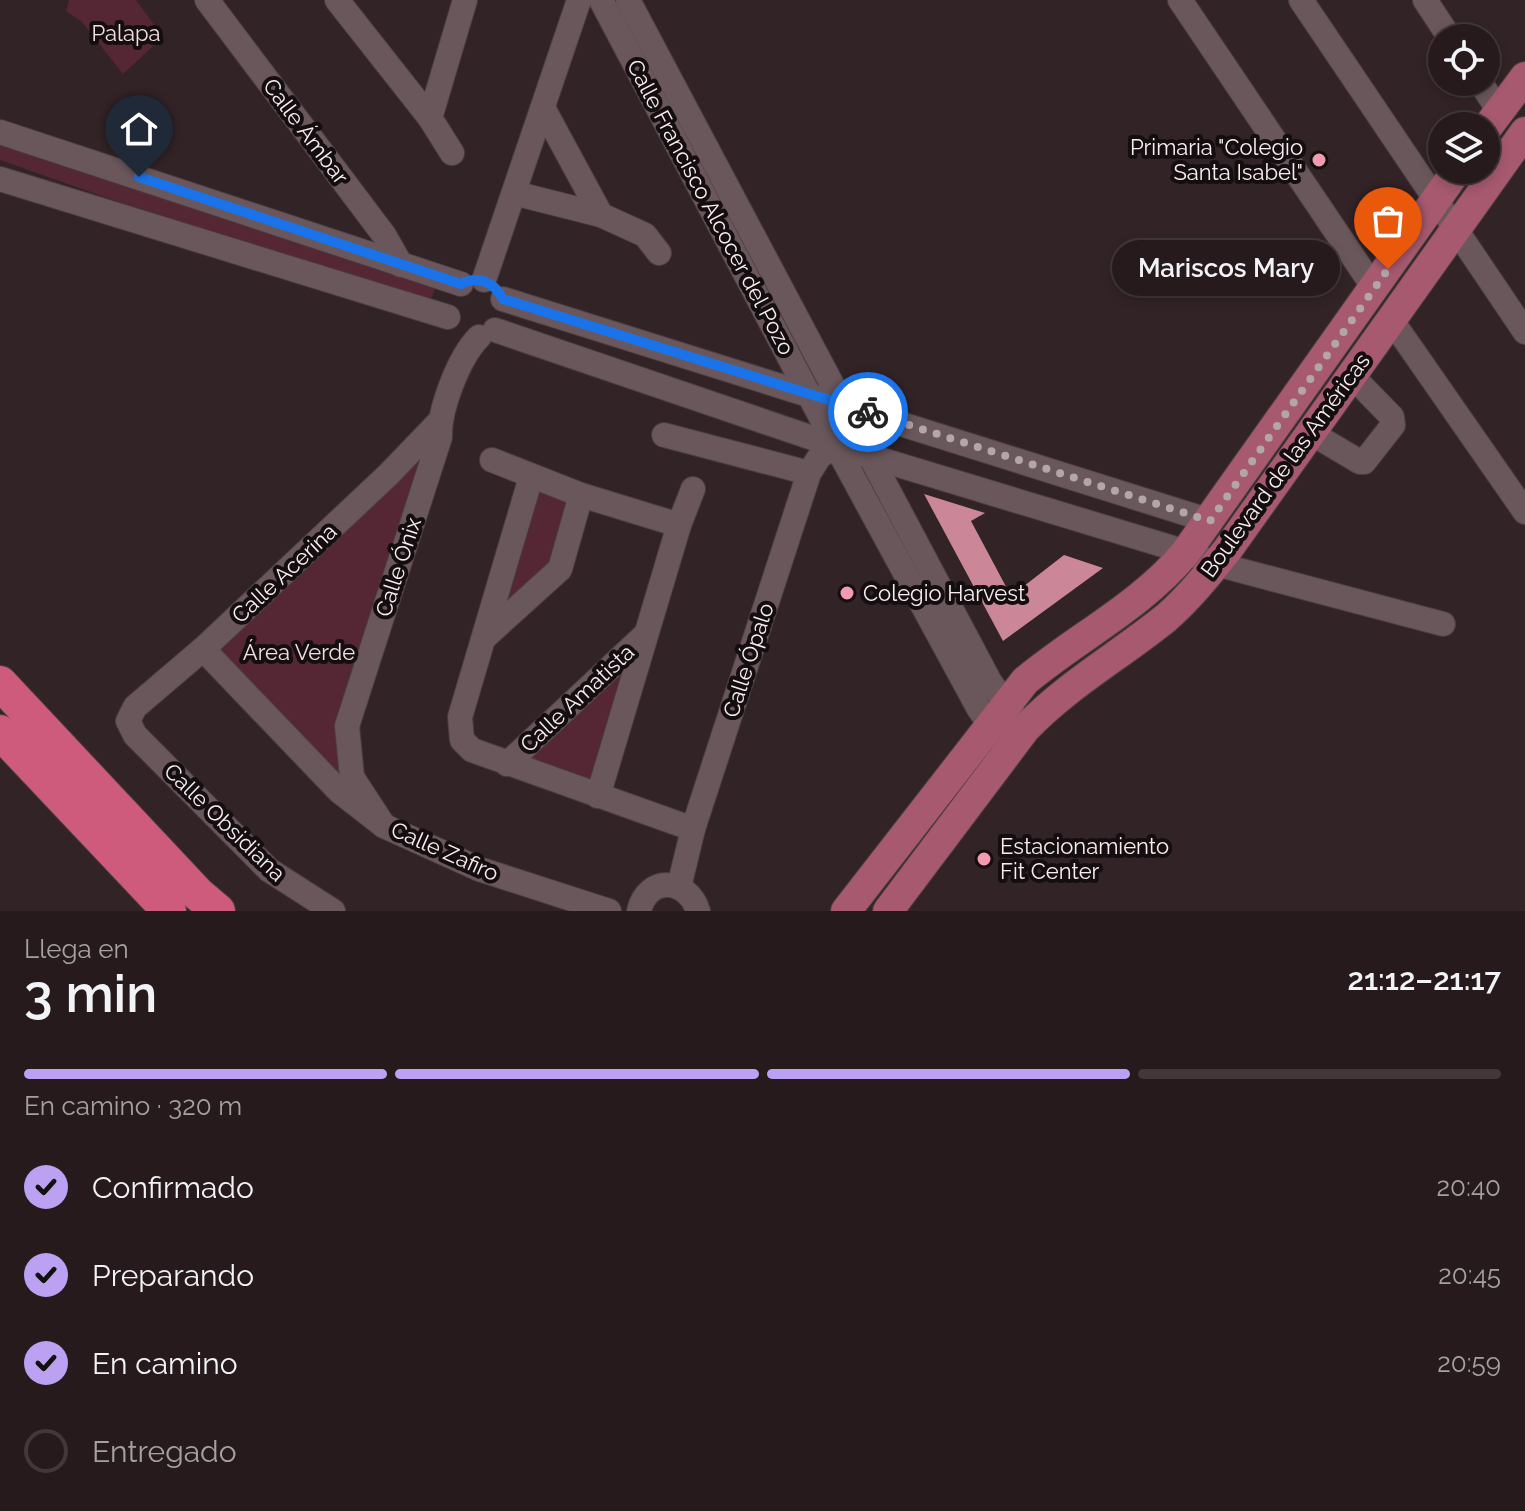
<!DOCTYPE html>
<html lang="es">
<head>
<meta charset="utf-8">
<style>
	:root { --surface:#261a1c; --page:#322729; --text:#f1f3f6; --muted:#a4a1a3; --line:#42383b; --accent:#bca0f2 }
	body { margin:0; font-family:Raleway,sans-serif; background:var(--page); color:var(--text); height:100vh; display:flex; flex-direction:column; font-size:30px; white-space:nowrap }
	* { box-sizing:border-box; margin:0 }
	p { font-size:26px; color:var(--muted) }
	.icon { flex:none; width:44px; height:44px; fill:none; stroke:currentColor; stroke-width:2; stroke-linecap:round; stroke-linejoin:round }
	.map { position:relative; height:911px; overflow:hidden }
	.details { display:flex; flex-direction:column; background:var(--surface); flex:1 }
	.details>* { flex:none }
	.fabs { position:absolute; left:1428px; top:24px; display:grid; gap:16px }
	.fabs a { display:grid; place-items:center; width:72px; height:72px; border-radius:50%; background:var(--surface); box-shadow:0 4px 12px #0003,0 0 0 2px var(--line); font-size:40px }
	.pin { position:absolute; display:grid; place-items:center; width:68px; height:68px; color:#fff; margin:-82px -34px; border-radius:50% 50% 50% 0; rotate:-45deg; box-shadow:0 0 8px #0007 }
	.pin .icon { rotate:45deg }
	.courier { position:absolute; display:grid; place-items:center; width:80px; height:80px; margin:-40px; border:6px solid #1a73e8; border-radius:50%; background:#fff; color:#222; box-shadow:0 2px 10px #0007 }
	.bubble { position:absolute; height:56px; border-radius:28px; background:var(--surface); box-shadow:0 4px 12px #0003,0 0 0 2px var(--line); font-size:26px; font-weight:600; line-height:56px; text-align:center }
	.summary em { font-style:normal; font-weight:600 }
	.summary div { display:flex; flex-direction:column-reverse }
	.summary { display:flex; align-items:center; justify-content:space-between; height:136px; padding:0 24px }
	h1 { font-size:52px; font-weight:600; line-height:60px }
	.bar { display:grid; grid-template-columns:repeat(4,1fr); gap:12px 8px; align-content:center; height:96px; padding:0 24px }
	.bar i { height:10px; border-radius:6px; background:var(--line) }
	.bar .active { background:var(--accent) }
	.bar p { grid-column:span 4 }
	ol { padding:0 24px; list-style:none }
	li { display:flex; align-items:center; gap:24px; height:88px }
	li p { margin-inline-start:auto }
	li .icon { padding:8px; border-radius:50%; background:var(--accent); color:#111; stroke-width:4 }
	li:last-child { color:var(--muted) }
	li i { width:44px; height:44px; border:4px solid var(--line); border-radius:50% }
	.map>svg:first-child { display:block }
	.green { fill:#552633 }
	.building { fill:#cb8797 }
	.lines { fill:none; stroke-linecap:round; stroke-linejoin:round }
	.minor-casing { stroke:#4b3e40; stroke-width:26 }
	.major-casing { stroke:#4b3e40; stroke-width:32 }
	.highway-casing { stroke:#4b3e40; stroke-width:36 }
	.minor { stroke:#6a575b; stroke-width:24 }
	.major { stroke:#a6596f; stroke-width:30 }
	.highway { stroke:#ce5b7c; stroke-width:34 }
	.done { stroke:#b3a6a9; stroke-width:8; stroke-dasharray:0 14.4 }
	.route { stroke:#1a73e8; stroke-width:10 }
	.poi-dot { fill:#f29aaf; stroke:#150e10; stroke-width:3 }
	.labels { text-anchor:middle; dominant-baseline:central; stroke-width:8; stroke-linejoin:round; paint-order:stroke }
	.park-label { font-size:22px; fill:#f2dde1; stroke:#150e10 }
	.street-label { font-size:22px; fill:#f8edef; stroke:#150e10 }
	.poi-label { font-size:22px; fill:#f8edef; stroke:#150e10; text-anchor:start }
</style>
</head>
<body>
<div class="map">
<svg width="1525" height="911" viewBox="0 0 1525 911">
	<rect width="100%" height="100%" fill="#322326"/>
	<!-- green -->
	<g class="green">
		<path d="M 69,0 L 136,0 L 163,37 L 123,74 L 82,22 L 66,11 Z"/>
		<path d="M 0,135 L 436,286 L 427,311 L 0,160 Z"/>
		<path d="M 412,461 L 421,467 L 352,707 L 357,797 L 206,649 Z"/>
		<path d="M 541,485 L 571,498 L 553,558 L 501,606 Z"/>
		<path d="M 637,652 L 592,783 L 525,757 Z"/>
	</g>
	<!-- building -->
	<path class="building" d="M 924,494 L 985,513 L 971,521 L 1011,596 L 1064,555 L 1103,568 L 1003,641 Z"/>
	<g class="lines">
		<defs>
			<g id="minor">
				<path d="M 207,0 L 384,235 L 401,265"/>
				<path d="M 337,0 L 430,118 L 452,153"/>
				<path d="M 601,0 L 836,446 L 979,709 L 999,737"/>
				<path d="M 628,0 L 990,682 L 1016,718"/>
				<path d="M 1180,0 L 1374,288"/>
				<path d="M 1301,0 L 1525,332"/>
				<path d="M 1425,0 L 1450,38"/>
				<path d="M 1480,82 L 1499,111"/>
				<path d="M 543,108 L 601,215"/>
				<path d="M 430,118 L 465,0"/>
				<path d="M 0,132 L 461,284"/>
				<path d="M 0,179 L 448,317"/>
				<path d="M 514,193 L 601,215 L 645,235 L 659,253"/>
				<path d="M 484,280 L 579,0"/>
				<path d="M 503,299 L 1210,521"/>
				<path d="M 1390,318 L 1525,512"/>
				<path d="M 495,330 L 836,446 L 1186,552 L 1216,564 L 1443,624"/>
				<path d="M 1311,433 L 1360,462 L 1364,462 L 1393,425 L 1392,417 L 1351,375"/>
				<path d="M 664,435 L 809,473"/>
				<path d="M 492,460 L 581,495 L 679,525"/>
				<path d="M 531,477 L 460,717 L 462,740 L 472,750 L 693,829"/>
				<path d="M 485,637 L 560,569 L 581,495"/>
				<path d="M 203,649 L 339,791 L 384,826 L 479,869 L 609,911"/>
				<path d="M 507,764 L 645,635"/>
				<path d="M 598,796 L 679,525 L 693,489"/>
				<path d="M 384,826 L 352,777 L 347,726 L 440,437 C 439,409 459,357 479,337"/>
				<path d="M 679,887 L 693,829 L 809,473 L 820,456 L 836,446"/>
				<path d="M 333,911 L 269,870 L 135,735 L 128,721 L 135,707 L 203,649 L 388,475 L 439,422"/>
				<path d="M 639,911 C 647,875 688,878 698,911"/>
			</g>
			<g id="major">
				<path d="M 1486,129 L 1525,77"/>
				<path d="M 846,911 L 1025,681 C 1079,636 1140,607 1186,552 L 1457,170"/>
				<path d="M 888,911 L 1025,729 C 1067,685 1119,656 1166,618 C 1189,598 1209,573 1228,549 L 1525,132"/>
			</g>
			<g id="highway">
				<path d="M 0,683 L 198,894 L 218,911"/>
				<path d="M 0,732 L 169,911"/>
			</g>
		</defs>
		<!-- minor casing -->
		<use href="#minor" class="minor-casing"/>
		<!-- major casing -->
		<use href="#major" class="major-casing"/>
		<!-- highway casing -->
		<use href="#highway" class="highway-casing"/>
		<!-- minor -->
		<use href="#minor" class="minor"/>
		<!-- major -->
		<use href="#major" class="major"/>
		<!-- highway -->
		<use href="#highway" class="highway"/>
	</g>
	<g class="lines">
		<!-- done -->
		<path class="done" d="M 868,412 L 1210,521 L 1388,269"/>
		<!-- route -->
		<path class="route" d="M 139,177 L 461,284 C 479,275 494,282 503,299 L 868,412"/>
	</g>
	<!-- markers -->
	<g class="poi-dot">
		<circle cx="1319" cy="160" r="8"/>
		<circle cx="847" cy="593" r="8"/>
		<circle cx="984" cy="859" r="8"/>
	</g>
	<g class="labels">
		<!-- park labels -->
		<g class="park-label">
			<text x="126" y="33">Palapa</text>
			<text x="299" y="652">Área Verde</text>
		</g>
		<!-- street labels -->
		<g class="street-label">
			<text transform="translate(306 131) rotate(53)">Calle Ámbar</text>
			<text transform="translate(711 207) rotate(62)">Calle Francisco Alcocer del Pozo</text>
			<text transform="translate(1285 465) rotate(-54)">Boulevard de las Américas</text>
			<text transform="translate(398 567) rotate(-72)">Calle Ónix</text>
			<text transform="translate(284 573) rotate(-43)">Calle Acerina</text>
			<text transform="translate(748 660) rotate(-72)">Calle Ópalo</text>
			<text transform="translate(577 698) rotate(-43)">Calle Amatista</text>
			<text transform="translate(225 822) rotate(44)">Calle Obsidiana</text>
			<text transform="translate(445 851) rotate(24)">Calle Zafiro</text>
		</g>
		<!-- poi labels -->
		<g class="poi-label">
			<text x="1303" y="147" text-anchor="end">Primaria "Colegio<tspan x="1303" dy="25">Santa Isabel"</tspan></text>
			<text x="863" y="593">Colegio Harvest</text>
			<text x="1000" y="846">Estacionamiento<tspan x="1000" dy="25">Fit Center</tspan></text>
		</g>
	</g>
</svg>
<div class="fabs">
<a><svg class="icon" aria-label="locate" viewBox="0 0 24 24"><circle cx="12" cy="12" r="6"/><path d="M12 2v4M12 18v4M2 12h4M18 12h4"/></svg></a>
<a><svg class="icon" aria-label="layers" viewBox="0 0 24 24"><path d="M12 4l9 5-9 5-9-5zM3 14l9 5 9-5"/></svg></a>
</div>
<div class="pin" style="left:1388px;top:269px;background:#ea580c"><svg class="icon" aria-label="bag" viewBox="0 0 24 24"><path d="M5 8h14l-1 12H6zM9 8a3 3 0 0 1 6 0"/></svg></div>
<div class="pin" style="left:139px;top:177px;background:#1f2937"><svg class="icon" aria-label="home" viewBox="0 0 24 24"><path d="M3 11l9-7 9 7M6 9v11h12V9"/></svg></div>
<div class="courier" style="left:868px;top:412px"><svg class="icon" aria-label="bike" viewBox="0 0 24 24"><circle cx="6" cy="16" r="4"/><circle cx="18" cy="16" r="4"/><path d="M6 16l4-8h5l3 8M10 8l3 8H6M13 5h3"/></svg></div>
<div class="bubble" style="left:1112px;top:240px;width:228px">Mariscos Mary</div>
</div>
<section class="details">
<div class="summary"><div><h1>3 min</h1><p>Llega en</p></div><em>21:12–21:17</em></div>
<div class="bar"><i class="active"></i><i class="active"></i><i class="active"></i><i></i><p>En camino · 320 m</p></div>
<ol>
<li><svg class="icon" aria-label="check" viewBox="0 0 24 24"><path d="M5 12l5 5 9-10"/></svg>Confirmado<p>20:40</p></li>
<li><svg class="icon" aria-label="check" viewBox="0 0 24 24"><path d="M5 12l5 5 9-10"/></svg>Preparando<p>20:45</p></li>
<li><svg class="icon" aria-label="check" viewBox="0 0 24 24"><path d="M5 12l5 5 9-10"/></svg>En camino<p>20:59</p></li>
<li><i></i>Entregado</li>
</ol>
</section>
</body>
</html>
